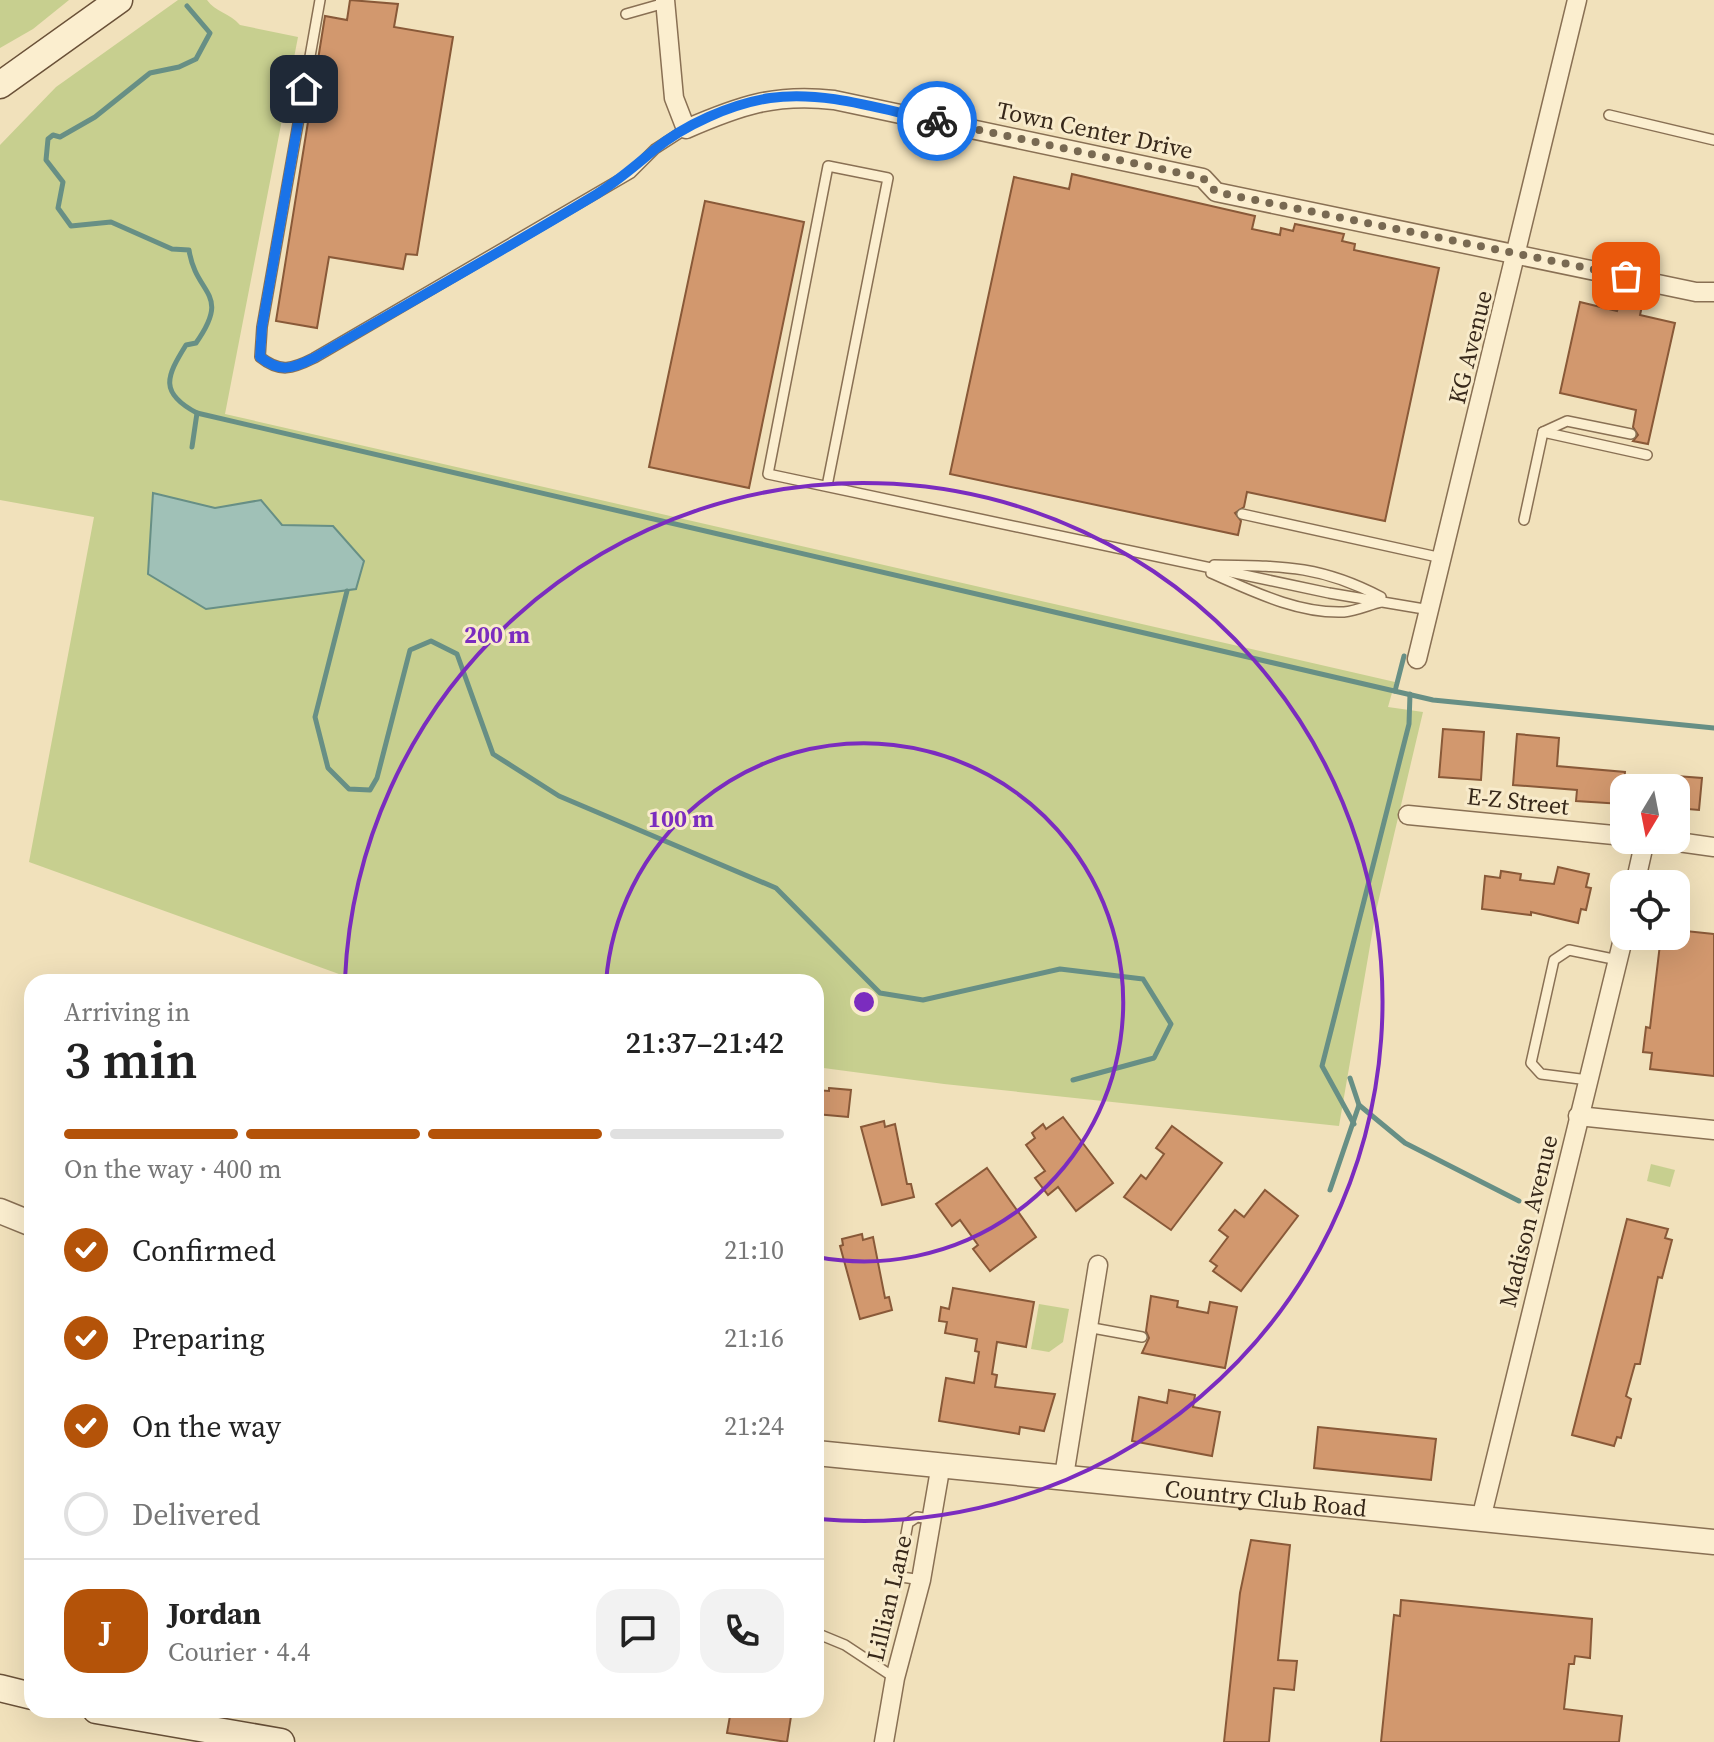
<!DOCTYPE html>
<html lang="en">
<head>
<meta charset="utf-8">
<style>
	:root { --surface:#fff; --page:#f2f2f2; --text:#222; --muted:#767676; --line:#e0e0e0; --accent:#b45309 }
	body { margin:0; font-family:"Source Serif 4",serif; background:var(--page); color:var(--text); height:100vh; display:flex; flex-direction:column; font-size:30px; white-space:nowrap }
	* { box-sizing:border-box; margin:0 }
	p { font-size:26px; color:var(--muted) }
	.icon { flex:none; width:44px; height:44px; fill:none; stroke:currentColor; stroke-width:2; stroke-linecap:round; stroke-linejoin:round }
	.map { position:relative; flex:1; overflow:hidden }
	.details { position:absolute; left:24px; top:974px; width:800px; height:744px; display:flex; flex-direction:column; background:var(--surface); border-radius:24px; box-shadow:0 8px 32px #0002 }
	.details>* { flex:none }
	.needle { width:52px; rotate:190deg }
	.fabs { position:absolute; left:1610px; top:774px; display:grid; gap:16px }
	.fabs a { display:grid; place-items:center; width:80px; height:80px; border-radius:16px; background:var(--surface); box-shadow:0 8px 32px #0002; font-size:40px }
	.pin { position:absolute; display:grid; place-items:center; width:68px; height:68px; color:#fff; margin:-34px; border-radius:16px; box-shadow:0 4px 12px #0006 }
	.courier { position:absolute; display:grid; place-items:center; width:80px; height:80px; margin:-40px; border:6px solid #1a73e8; border-radius:50%; background:#fff; color:#222; box-shadow:0 2px 10px #0007 }
	.headline em { font-style:normal; font-weight:600 }
	.headline div { display:flex; flex-direction:column-reverse }
	.headline { display:flex; align-items:center; justify-content:space-between; height:136px; padding:0 40px }
	h1 { font-size:52px; font-weight:600; line-height:60px }
	.bar { display:grid; grid-template-columns:repeat(4,1fr); gap:12px 8px; align-content:center; height:96px; padding:0 40px }
	.bar i { height:10px; border-radius:6px; background:var(--line) }
	.bar .active { background:var(--accent) }
	.bar p { grid-column:span 4 }
	.line { display:flex; align-items:center; gap:20px; padding:0 40px; border-top:2px solid var(--line) }
	.line div { flex:1 }
	.round { display:grid; place-items:center; flex:none; width:84px; height:84px; border-radius:24px; background:var(--page) }
	ol { padding:0 40px; list-style:none }
	li { display:flex; align-items:center; gap:24px; height:88px }
	li p { margin-inline-start:auto }
	li .icon { padding:8px; border-radius:50%; background:var(--accent); color:#fff; stroke-width:4 }
	li:last-child { color:var(--muted) }
	li i { width:44px; height:44px; border:4px solid var(--line); border-radius:50% }
	.map>svg:first-child { display:block }
	.green { fill:#c7cf8f }
	.water { fill:#a0c1b7; stroke:#678f85; stroke-width:2 }
	.lines { fill:none; stroke-linecap:round; stroke-linejoin:round }
	.stream { stroke:#678f85; stroke-width:5 }
	.building { fill:#d2986e; stroke:#895938; stroke-width:2 }
	.service-casing { stroke:#897054; stroke-width:12 }
	.minor-casing { stroke:#897054; stroke-width:21 }
	.tertiary-casing { stroke:#897054; stroke-width:27 }
	.secondary-casing { stroke:#6a5138; stroke-width:29 }
	.service { stroke:#fbeecf; stroke-width:9 }
	.minor { stroke:#fbeecf; stroke-width:18 }
	.tertiary { stroke:#fbeecf; stroke-width:24 }
	.secondary { stroke:#fbeecf; stroke-width:26 }
	.done { stroke:#786952; stroke-width:8; stroke-dasharray:0 14.4 }
	.route { stroke:#1a73e8; stroke-width:10 }
	.ring { fill:none; stroke:#7b2cbf; stroke-width:4 }
	.labels { text-anchor:middle; dominant-baseline:central; stroke-width:6; stroke-linejoin:round; paint-order:stroke }
	.street-label { font-size:24px; fill:#37281a; stroke:#f8ebcb }
	.centre { fill:#7b2cbf; stroke:#f8ebcb; stroke-width:4 }
	.ring-label { font-size:24px; text-anchor:middle; font-weight:bold; fill:#7b2cbf; stroke:#f8ebcb; stroke-width:6; stroke-linejoin:round; paint-order:stroke }
</style>
</head>
<body>
<div class="map">
<svg width="1714" height="1742" viewBox="0 0 1714 1742">
	<rect width="100%" height="100%" fill="#f1e1bb"/>
	<!-- green -->
	<g class="green">
		<path d="M 0,0 L 69,0 L 33,29 L 0,48 Z"/>
		<path d="M 178,0 L 207,0 C 215,12 230,13 240,25 L 298,37 L 225,414 L 1395,682 L 1388,707 L 1423,712 L 1376,911 L 1339,1126 L 944,1084 L 816,1067 L 816,982 L 361,982 L 29,862 L 94,517 L 0,500 L 0,145 L 56,87 Z"/>
		<path d="M 1651,1164 L 1675,1170 L 1670,1187 L 1647,1181 Z"/>
		<path d="M 1039,1304 L 1069,1309 L 1063,1342 L 1049,1352 L 1031,1349 Z"/>
	</g>
	<!-- water -->
	<path class="water" d="M 153,493 L 215,508 L 261,500 L 282,525 L 333,526 L 364,561 L 356,589 L 206,609 L 148,574 Z"/>
	<g class="lines">
		<!-- stream -->
		<g class="stream">
			<path d="M 187,6 L 210,33 L 196,59 L 179,67 L 150,73 L 95,117 L 60,137 L 53,135 L 48,139 L 46,160 L 63,182 L 58,208 L 71,226 L 111,222 L 172,249 L 189,250 C 196,296 232,292 196,343 L 186,345 C 166,377 159,393 197,413 L 1433,700 L 1714,728"/>
			<path d="M 192,447 L 197,413"/>
			<path d="M 347,591 L 315,717 L 328,768 L 349,789 L 370,790 L 377,778 L 410,650 L 431,641 L 457,654 L 493,754 L 559,796 L 776,888 L 880,993 L 923,1000 L 1060,969 L 1143,979 L 1171,1024 L 1154,1058 L 1073,1080"/>
			<path d="M 1395,691 L 1404,656"/>
			<path d="M 1350,1078 L 1359,1105"/>
			<path d="M 1354,1124 L 1322,1066 L 1409,724 L 1410,694"/>
			<path d="M 1330,1190 L 1359,1105 L 1405,1143 L 1519,1201"/>
		</g>
	</g>
	<!-- building -->
	<g class="building">
		<path d="M 350,0 L 398,4 L 394,27 L 453,37 L 417,255 L 406,254 L 403,269 L 329,257 L 317,328 L 276,321 L 325,16 L 347,20 Z"/>
		<path d="M 1072,174 L 1255,216 L 1252,229 L 1280,235 L 1281,228 L 1293,231 L 1295,224 L 1344,234 L 1342,241 L 1355,244 L 1354,250 L 1439,268 L 1385,521 L 1247,492 L 1244,507 L 1235,513 L 1241,521 L 1238,535 L 950,474 L 1014,177 L 1069,189 Z"/>
		<path d="M 705,201 L 804,222 L 749,488 L 649,467 Z"/>
		<path d="M 1620,301 L 1642,306 L 1640,315 L 1675,323 L 1648,444 L 1633,441 L 1638,435 L 1633,427 L 1636,410 L 1560,393 L 1580,302 L 1617,311 Z"/>
		<path d="M 1443,729 L 1484,732 L 1481,780 L 1439,777 Z"/>
		<path d="M 1517,734 L 1559,738 L 1557,766 L 1625,772 L 1622,804 L 1576,801 L 1577,790 L 1513,785 Z"/>
		<path d="M 1676,776 L 1702,778 L 1699,810 L 1676,808 Z"/>
		<path d="M 1558,867 L 1589,874 L 1586,887 L 1591,888 L 1586,910 L 1581,909 L 1578,923 L 1531,912 L 1531,915 L 1482,909 L 1485,876 L 1500,878 L 1501,871 L 1521,874 L 1520,880 L 1554,884 Z"/>
		<path d="M 1676,930 L 1714,934 L 1714,1076 L 1650,1069 L 1652,1053 L 1643,1052 L 1646,1027 L 1650,1028 L 1661,936 L 1676,936 Z"/>
		<path d="M 829,1088 L 851,1090 L 848,1117 L 816,1114 L 816,1090 L 829,1091 Z"/>
		<path d="M 1063,1117 L 1113,1183 L 1076,1211 L 1058,1187 L 1048,1195 L 1035,1178 L 1045,1171 L 1026,1145 L 1035,1138 L 1032,1133 L 1043,1124 L 1046,1129 Z"/>
		<path d="M 884,1121 L 885,1127 L 895,1124 L 907,1184 L 911,1184 L 914,1197 L 882,1205 L 861,1127 Z"/>
		<path d="M 1172,1126 L 1222,1163 L 1171,1230 L 1124,1197 L 1141,1175 L 1146,1179 L 1164,1154 L 1156,1148 Z"/>
		<path d="M 987,1168 L 1036,1237 L 990,1271 L 973,1249 L 978,1245 L 960,1220 L 952,1226 L 936,1204 Z"/>
		<path d="M 1265,1190 L 1298,1216 L 1241,1291 L 1213,1271 L 1217,1266 L 1210,1261 L 1228,1237 L 1219,1230 L 1235,1210 L 1244,1217 Z"/>
		<path d="M 1627,1219 L 1668,1229 L 1665,1238 L 1672,1240 L 1662,1278 L 1658,1277 L 1640,1364 L 1635,1364 L 1626,1396 L 1631,1399 L 1621,1438 L 1617,1437 L 1614,1446 L 1572,1435 Z"/>
		<path d="M 862,1234 L 863,1240 L 873,1237 L 885,1298 L 889,1297 L 892,1310 L 860,1319 L 840,1246 L 843,1245 L 842,1239 Z"/>
		<path d="M 953,1288 L 1034,1302 L 1026,1347 L 997,1342 L 992,1374 L 997,1375 L 995,1387 L 1055,1394 L 1044,1431 L 1020,1427 L 1019,1434 L 939,1421 L 946,1378 L 974,1383 L 979,1352 L 975,1351 L 977,1339 L 945,1333 L 947,1322 L 939,1321 L 941,1307 L 949,1309 Z"/>
		<path d="M 1151,1296 L 1178,1301 L 1177,1307 L 1208,1313 L 1210,1302 L 1237,1307 L 1225,1368 L 1142,1353 L 1149,1338 L 1146,1331 Z"/>
		<path d="M 1169,1390 L 1195,1395 L 1193,1407 L 1220,1412 L 1212,1456 L 1132,1441 L 1139,1397 L 1167,1403 Z"/>
		<path d="M 1318,1427 L 1436,1439 L 1431,1480 L 1314,1468 Z"/>
		<path d="M 1251,1540 L 1290,1545 L 1278,1660 L 1297,1661 L 1294,1690 L 1274,1688 L 1269,1742 L 1224,1742 L 1240,1593 Z"/>
		<path d="M 1401,1600 L 1592,1619 L 1590,1658 L 1575,1656 L 1574,1664 L 1569,1664 L 1564,1709 L 1622,1716 L 1619,1742 L 1381,1742 L 1394,1615 L 1400,1616 Z"/>
		<path d="M 731,1710 L 792,1710 L 787,1742 L 727,1733 Z"/>
	</g>
	<g class="lines">
		<defs>
			<g id="service">
				<path d="M 320,0 L 262,327 L 260,357 C 280,373 292,369 314,358 L 631,173 L 655,149 L 686,129"/>
				<path d="M 626,14 L 665,3"/>
				<path d="M 1609,115 L 1714,140"/>
				<path d="M 1543,432 L 1567,421 L 1631,434"/>
				<path d="M 827,486 L 888,178 L 828,166 L 768,474 L 1329,593 L 1430,610"/>
				<path d="M 1242,514 L 1442,558"/>
				<path d="M 1524,520 L 1543,432 L 1647,455"/>
				<path d="M 1214,565 C 1282,566 1320,565 1381,597"/>
				<path d="M 1211,573 C 1252,591 1298,614 1344,612 C 1356,611 1369,605 1381,602"/>
				<path d="M 1588,1080 L 1541,1074 L 1531,1063 L 1554,960 L 1569,950 L 1618,960"/>
				<path d="M 1087,1327 L 1142,1337"/>
				<path d="M 921,1580 L 902,1577 L 900,1567 L 908,1523 L 917,1517 L 931,1519"/>
				<path d="M 816,1633 L 845,1645 L 895,1678"/>
			</g>
			<g id="minor">
				<path d="M 665,0 L 674,98 L 686,129 C 739,106 775,93 834,100 L 1203,178 L 1216,192 L 1696,292 L 1714,292"/>
				<path d="M 1417,659 L 1577,0"/>
				<path d="M 1408,815 L 1624,836"/>
				<path d="M 1664,840 L 1714,847"/>
				<path d="M 1635,884 L 1645,840"/>
				<path d="M 1578,1116 L 1714,1130"/>
				<path d="M 1064,1476 L 1098,1265"/>
				<path d="M 1481,1519 L 1624,935"/>
				<path d="M 884,1742 L 895,1678 L 921,1580 L 941,1464"/>
			</g>
			<g id="tertiary">
				<path d="M 0,1211 L 32,1224"/>
				<path id="s1" d="M 816,1453 L 1714,1542"/>
			</g>
			<g id="secondary">
				<path d="M 0,85 L 119,0"/>
				<path d="M 0,1688 L 32,1696"/>
				<path d="M 96,1710 L 281,1742"/>
			</g>
		</defs>
		<!-- service casing -->
		<use href="#service" class="service-casing"/>
		<!-- minor casing -->
		<use href="#minor" class="minor-casing"/>
		<!-- tertiary casing -->
		<use href="#tertiary" class="tertiary-casing"/>
		<!-- secondary casing -->
		<use href="#secondary" class="secondary-casing"/>
		<!-- service -->
		<use href="#service" class="service"/>
		<!-- minor -->
		<use href="#minor" class="minor"/>
		<!-- tertiary -->
		<use href="#tertiary" class="tertiary"/>
		<!-- secondary -->
		<use href="#secondary" class="secondary"/>
	</g>
	<g class="lines">
		<!-- done -->
		<path class="done" d="M 937,121 L 1203,178 L 1216,192 L 1626,276"/>
		<!-- route -->
		<path class="route" d="M 304,89 L 262,327 L 260,357 C 280,373 292,369 314,358 C 409,303 504,250 597,194 C 619,180 635,166 654,150 C 684,125 731,104 770,98 C 825,90 883,110 937,121"/>
	</g>
	<!-- distance rings -->
	<g class="ring">
		<path d="M606 982A259 259 0 1 1 817 1257"/>
		<path d="M345 979A519 519 0 1 1 819 1519"/>
	</g>
	<g class="labels">
		<!-- street labels -->
		<g class="street-label">
			<text transform="translate(1095 130) rotate(12)">Town Center Drive</text>
			<text transform="translate(1470 347) rotate(-76)">KG Avenue</text>
			<text transform="translate(1518 801) rotate(6)">E-Z Street</text>
			<text transform="translate(1528 1221) rotate(-76)">Madison Avenue</text>
			<text stroke="none"><textPath href="#s1" startOffset="452">Country Club Road</textPath></text>
			<text transform="translate(889 1598) rotate(-77)">Lillian Lane</text>
		</g>
	</g>
	<circle cx="864" cy="1002" r="12" class="centre"/>
	<g class="ring-label">
		<text x="497" y="643">200 m</text>
		<text x="681" y="827">100 m</text>
	</g>
</svg>
<div class="fabs">
<a><svg class="needle" viewBox="-14 -14 28 28"><path d="M0-13l5 13h-10z" fill="#e53935"/><path d="M0 13l5-13h-10z" fill="#767676"/></svg></a>
<a><svg class="icon" aria-label="locate" viewBox="0 0 24 24"><circle cx="12" cy="12" r="6"/><path d="M12 2v4M12 18v4M2 12h4M18 12h4"/></svg></a>
</div>
<div class="pin" style="left:1626px;top:276px;background:#ea580c"><svg class="icon" aria-label="bag" viewBox="0 0 24 24"><path d="M5 8h14l-1 12H6zM9 8a3 3 0 0 1 6 0"/></svg></div>
<div class="pin" style="left:304px;top:89px;background:#1f2937"><svg class="icon" aria-label="home" viewBox="0 0 24 24"><path d="M3 11l9-7 9 7M6 9v11h12V9"/></svg></div>
<div class="courier" style="left:937px;top:121px"><svg class="icon" aria-label="bike" viewBox="0 0 24 24"><circle cx="6" cy="16" r="4"/><circle cx="18" cy="16" r="4"/><path d="M6 16l4-8h5l3 8M10 8l3 8H6M13 5h3"/></svg></div>
<section class="details">
<div class="headline"><div><h1>3 min</h1><p>Arriving in</p></div><em>21:37–21:42</em></div>
<div class="bar"><i class="active"></i><i class="active"></i><i class="active"></i><i></i><p>On the way · 400 m</p></div>
<ol>
<li><svg class="icon" aria-label="check" viewBox="0 0 24 24"><path d="M5 12l5 5 9-10"/></svg>Confirmed<p>21:10</p></li>
<li><svg class="icon" aria-label="check" viewBox="0 0 24 24"><path d="M5 12l5 5 9-10"/></svg>Preparing<p>21:16</p></li>
<li><svg class="icon" aria-label="check" viewBox="0 0 24 24"><path d="M5 12l5 5 9-10"/></svg>On the way<p>21:24</p></li>
<li><i></i>Delivered</li>
</ol>
<div class="line" style="height:144px"><b class="round" style="background:var(--accent);color:#fff">J</b><div><b>Jordan</b><p>Courier · 4.4</p></div><a class="round"><svg class="icon" aria-label="chat" viewBox="0 0 24 24"><path d="M4 5h16v11H9l-5 4z"/></svg></a><a class="round"><svg class="icon" aria-label="phone" viewBox="0 0 24 24"><path d="M5 4h4l2 5-3 2q2 4 5 5l2-3 5 2v4C11 20 4 13 5 4z"/></svg></a></div>
</section>
</div>
</body>
</html>
